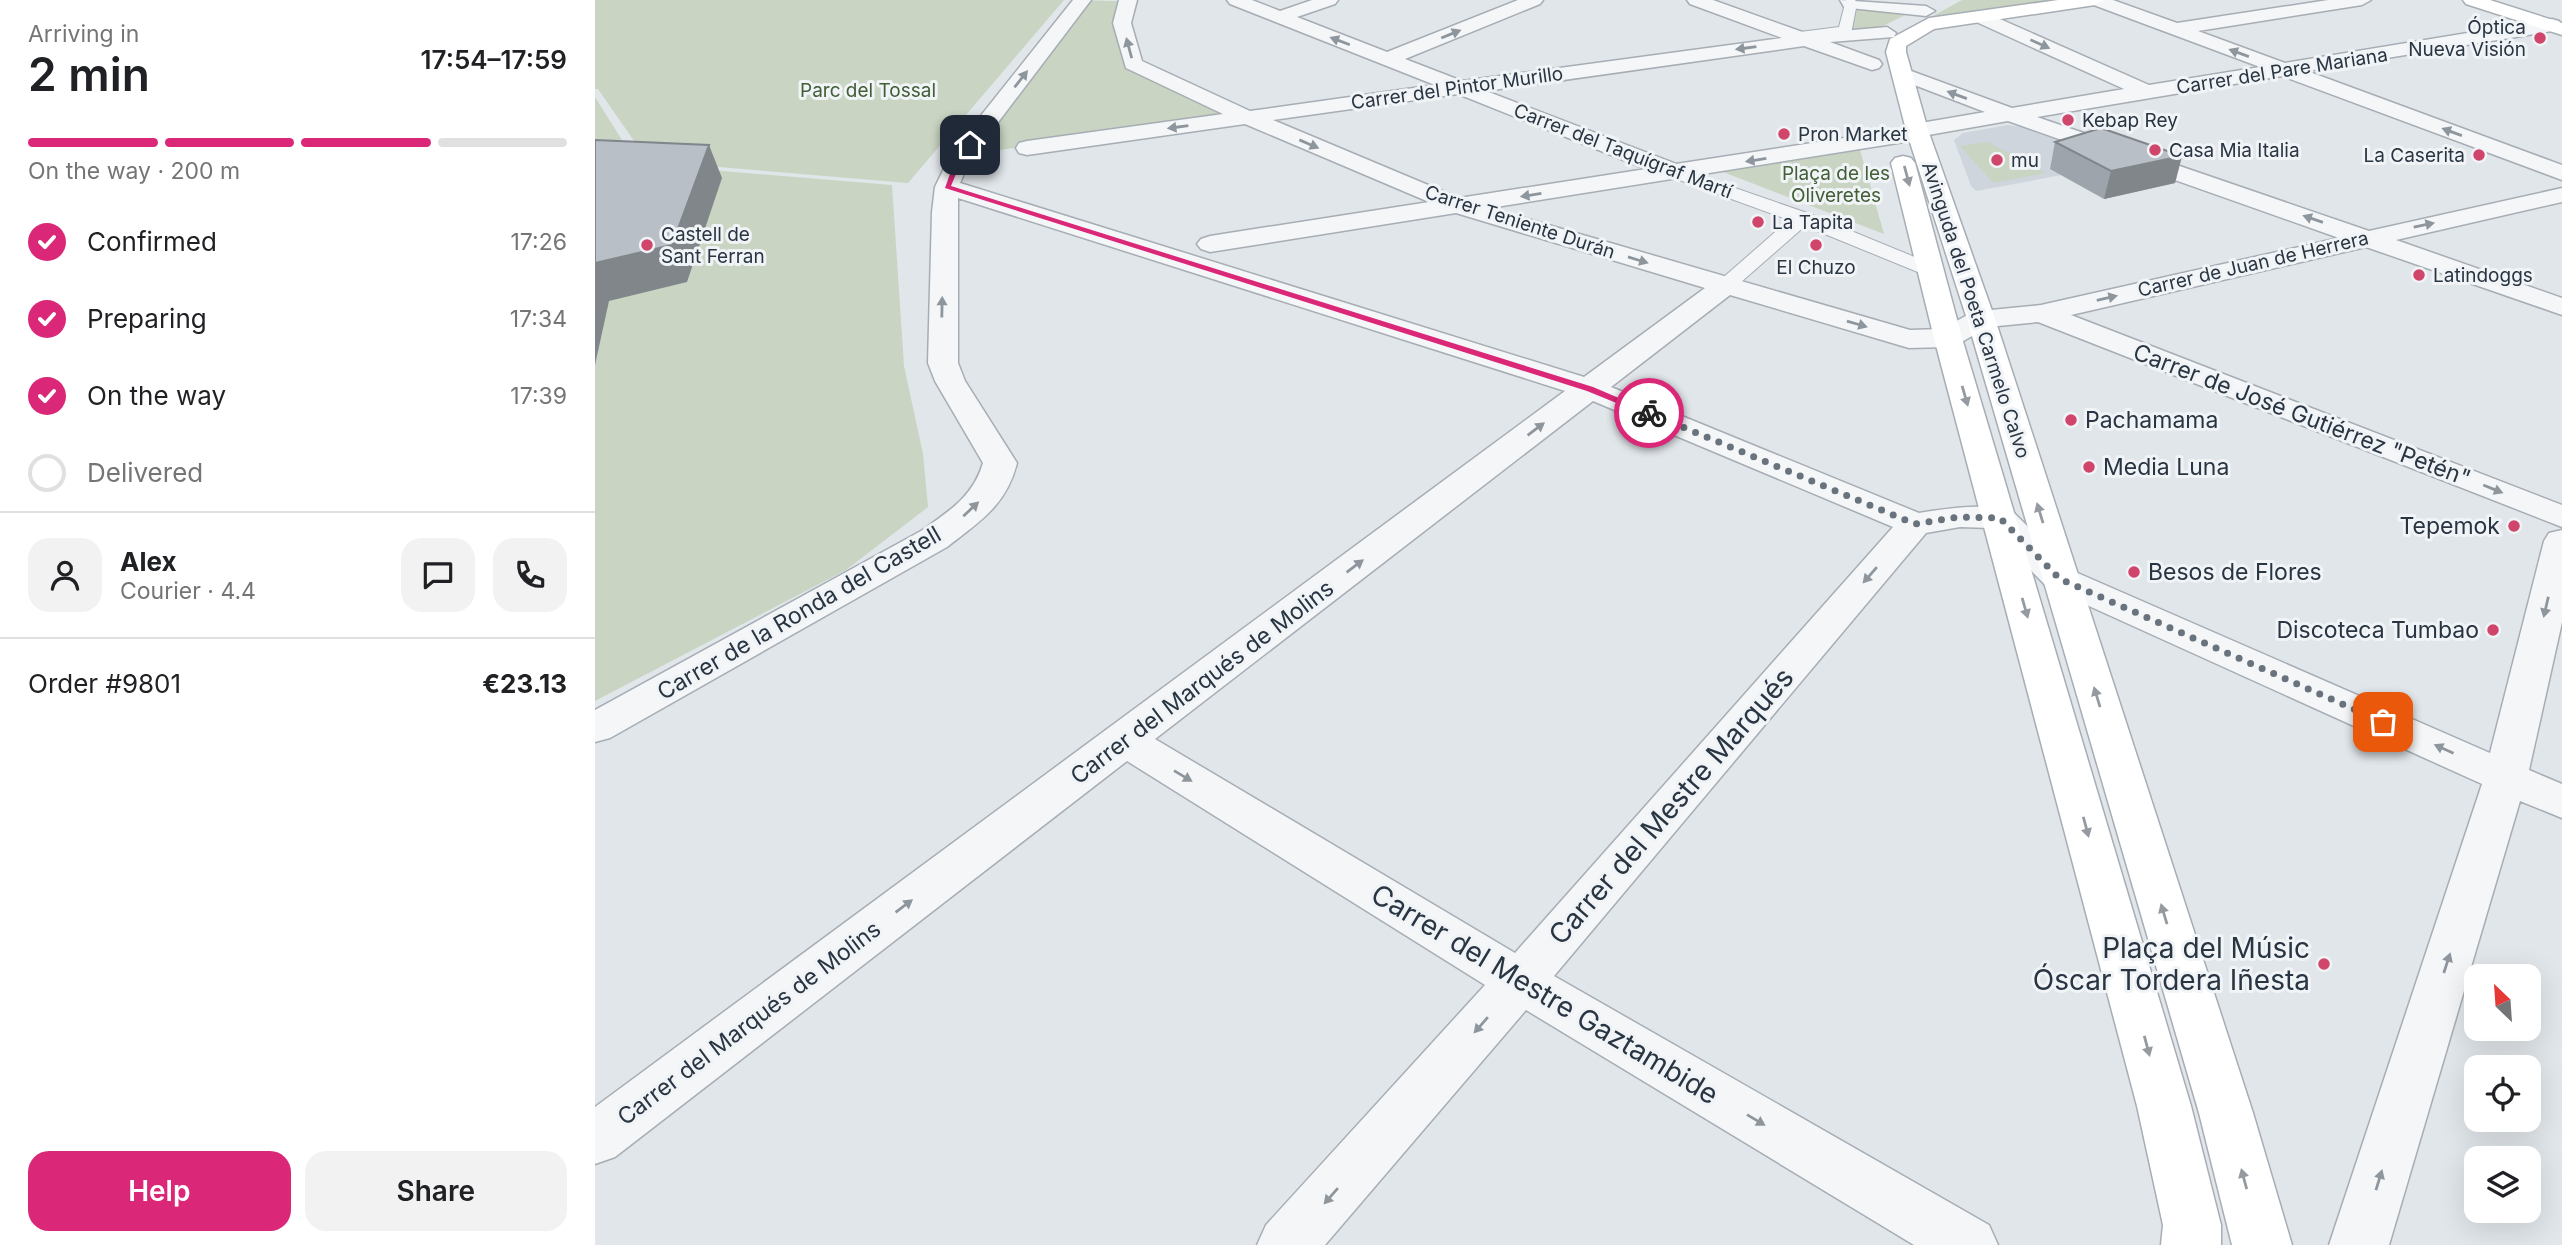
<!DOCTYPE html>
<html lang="en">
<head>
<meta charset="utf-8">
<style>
	:root { --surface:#fff; --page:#f2f2f2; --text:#202124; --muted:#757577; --line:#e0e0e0; --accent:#db2777 }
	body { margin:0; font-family:Inter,sans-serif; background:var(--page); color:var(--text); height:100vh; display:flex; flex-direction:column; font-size:26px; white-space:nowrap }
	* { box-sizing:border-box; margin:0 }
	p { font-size:23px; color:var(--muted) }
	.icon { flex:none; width:38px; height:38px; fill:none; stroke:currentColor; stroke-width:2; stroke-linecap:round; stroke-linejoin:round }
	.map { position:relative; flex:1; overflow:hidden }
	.sheet { display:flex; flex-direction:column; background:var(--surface); width:595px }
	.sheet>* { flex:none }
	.needle { width:46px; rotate:335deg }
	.tools { position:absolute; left:1869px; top:964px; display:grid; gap:14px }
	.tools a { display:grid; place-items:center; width:77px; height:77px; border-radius:14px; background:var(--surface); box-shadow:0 7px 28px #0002; font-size:35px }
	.pin { position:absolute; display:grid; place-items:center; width:60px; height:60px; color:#fff; margin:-30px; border-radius:14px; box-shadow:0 4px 10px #0006 }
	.courier { position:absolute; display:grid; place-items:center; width:70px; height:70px; margin:-35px; border:5px solid #db2777; border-radius:50%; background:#fff; color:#222; box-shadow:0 2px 9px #0007 }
	.head em { font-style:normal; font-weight:600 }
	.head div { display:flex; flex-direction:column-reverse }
	.head { display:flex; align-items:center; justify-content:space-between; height:119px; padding:0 28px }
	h1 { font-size:46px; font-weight:600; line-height:52px }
	.bar { display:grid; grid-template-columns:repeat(4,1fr); gap:10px 7px; align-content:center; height:84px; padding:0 28px }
	.bar i { height:9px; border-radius:5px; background:var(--line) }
	.bar .selected { background:var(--accent) }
	.bar p { grid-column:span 4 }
	.line { display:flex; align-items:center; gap:18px; padding:0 28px; border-top:2px solid var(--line) }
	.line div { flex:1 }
	.round { display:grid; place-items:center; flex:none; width:74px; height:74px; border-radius:21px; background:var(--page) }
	ol { padding:0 28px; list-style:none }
	li { display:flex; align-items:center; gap:21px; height:77px }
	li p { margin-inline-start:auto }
	li .icon { padding:7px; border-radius:50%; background:var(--accent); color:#fff; stroke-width:4 }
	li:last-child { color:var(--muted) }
	li i { width:38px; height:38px; border:4px solid var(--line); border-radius:50% }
	.primary-button { display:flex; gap:14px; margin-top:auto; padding:14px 28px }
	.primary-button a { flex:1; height:80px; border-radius:21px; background:var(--accent); color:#fff; font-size:28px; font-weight:600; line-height:80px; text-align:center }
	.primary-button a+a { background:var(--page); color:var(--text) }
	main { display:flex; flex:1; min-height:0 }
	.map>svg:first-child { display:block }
	.built { fill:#cfd5dc }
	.green { fill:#c9d4c2 }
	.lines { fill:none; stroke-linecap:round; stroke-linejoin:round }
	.pedestrian-casing { stroke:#a6adb4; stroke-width:2 }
	.minor-casing { stroke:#a6adb4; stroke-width:3 }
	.secondary-casing { stroke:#a6adb4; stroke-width:3 }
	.pedestrian { fill:#f4f6f8; fill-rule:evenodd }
	.minor { fill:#f4f6f8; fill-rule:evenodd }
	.secondary { fill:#fff; fill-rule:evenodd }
	.wall { fill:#9ea4ab }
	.shaded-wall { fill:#81868b }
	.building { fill:#b8bfc7; stroke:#81868b; stroke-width:2 }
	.oneway { fill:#8e969d }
	.oneway2 { fill:#949aa0 }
	.route { fill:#db2777 }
	.done { stroke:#69737d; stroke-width:7; stroke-dasharray:0 12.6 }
	.poi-dot { fill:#d0456a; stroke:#f1f4f7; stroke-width:2.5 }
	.labels { text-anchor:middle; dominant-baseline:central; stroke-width:6; stroke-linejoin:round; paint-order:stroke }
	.far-poi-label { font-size:19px; fill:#293542; stroke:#f1f4f7; text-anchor:start }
	.far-street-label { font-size:19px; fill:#293542; stroke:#f1f4f7 }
	.far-park-label { font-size:19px; fill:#425e36; stroke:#f1f4f7 }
	.street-label { font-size:23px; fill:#293542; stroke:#f1f4f7 }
	.poi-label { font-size:23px; fill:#293542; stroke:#f1f4f7; text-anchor:start }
	.near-street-label { font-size:28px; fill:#293542; stroke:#f1f4f7 }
	.near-poi-label { font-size:28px; fill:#293542; stroke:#f1f4f7; text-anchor:end }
</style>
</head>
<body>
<main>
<section class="sheet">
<div class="head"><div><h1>2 min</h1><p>Arriving in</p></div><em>17:54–17:59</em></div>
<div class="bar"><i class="selected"></i><i class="selected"></i><i class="selected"></i><i></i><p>On the way · 200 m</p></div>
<ol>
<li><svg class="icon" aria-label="check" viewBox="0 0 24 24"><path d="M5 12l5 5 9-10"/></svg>Confirmed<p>17:26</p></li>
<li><svg class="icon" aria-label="check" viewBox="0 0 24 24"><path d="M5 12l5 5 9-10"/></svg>Preparing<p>17:34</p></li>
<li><svg class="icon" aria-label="check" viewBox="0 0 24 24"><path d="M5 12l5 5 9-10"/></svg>On the way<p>17:39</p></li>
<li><i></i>Delivered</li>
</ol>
<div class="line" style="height:126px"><a class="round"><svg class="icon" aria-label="person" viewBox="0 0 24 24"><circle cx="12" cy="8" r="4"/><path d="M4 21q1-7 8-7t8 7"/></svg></a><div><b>Alex</b><p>Courier · 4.4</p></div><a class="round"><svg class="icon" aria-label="chat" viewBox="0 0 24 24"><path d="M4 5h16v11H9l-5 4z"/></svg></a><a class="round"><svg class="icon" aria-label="phone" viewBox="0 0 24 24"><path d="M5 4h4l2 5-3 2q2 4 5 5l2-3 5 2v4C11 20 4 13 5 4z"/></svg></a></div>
<div class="line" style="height:91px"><div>Order #9801</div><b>€23.13</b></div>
<div class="primary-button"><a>Help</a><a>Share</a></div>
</section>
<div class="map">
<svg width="1967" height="1245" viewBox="0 0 1967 1245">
	<rect width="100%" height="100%" fill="#e1e6ea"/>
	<!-- built -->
	<path class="built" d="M 1413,125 L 1434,128 L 1505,153 L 1454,168 L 1460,171 L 1477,173 L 1381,191 L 1376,186 L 1359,140 L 1368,133 Z"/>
	<!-- green -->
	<g class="green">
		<path d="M 0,0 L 469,0 L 313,183 L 53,161 L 3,89 L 0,89 Z"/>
		<path d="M 487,0 L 543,2 L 526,18 L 538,64 L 651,117 L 367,155 Z"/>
		<path d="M 1367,0 L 1460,0 L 1338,16 Z"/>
		<path d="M 1255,5 L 1318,11 L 1282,29 L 1251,31 Z"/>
		<path d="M 0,97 L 42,164 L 297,185 L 309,366 L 328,454 L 333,507 L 251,570 L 0,701 Z"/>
		<path d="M 1393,142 L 1451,173 L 1398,183 L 1365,146 Z"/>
		<path d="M 1265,150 L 1289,234 L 1128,172 Z"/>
	</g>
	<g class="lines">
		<defs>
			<g id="pedestrian">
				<path d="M 1251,0 L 1260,0 L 1262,3 L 1256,34 L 1205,38 L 1203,35 L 1205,32 L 1244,27 Z"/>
				<path d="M 1082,168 L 1215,214 L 1344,267 L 1347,271 L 1344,275 L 1330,275 L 1210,226 L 1137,290 L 1123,290 L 1119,286 L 1123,282 L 1194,220 L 1076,177 L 1073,173 Z"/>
			</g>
			<g id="minor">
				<path d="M 478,0 L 496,0 L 376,158 L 365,183 L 989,377 L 1110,288 L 861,213 L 615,252 L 606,249 L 602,244 L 606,239 L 615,236 L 834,202 L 650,124 L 432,155 L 424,153 L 421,148 L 424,143 L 432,141 L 628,114 L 531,68 L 518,23 L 524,0 L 542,0 L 536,23 L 547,61 L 655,111 L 840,85 L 635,4 L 632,0 L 657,0 L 685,11 L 717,0 L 743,0 L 740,4 L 702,17 L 792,52 L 923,0 L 948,0 L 945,4 L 810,59 L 867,81 L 1187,38 L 1095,4 L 1092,0 L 1118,0 L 1213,34 L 1292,27 L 1301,33 L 1299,37 L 1235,42 L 1284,60 L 1287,64 L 1284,68 L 1277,70 L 1209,46 L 891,91 L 1081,164 L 1301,130 L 1309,132 L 1312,137 L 1309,142 L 895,208 L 1315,330 L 1347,329 L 1376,313 L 1386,311 L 1446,305 L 1744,238 L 1413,121 L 1322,137 L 1314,135 L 1311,130 L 1314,125 L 1390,112 L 1301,78 L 1298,74 L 1301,70 L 1308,68 L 1417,108 L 1529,89 L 1377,20 L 1374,16 L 1377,12 L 1389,12 L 1554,85 L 1665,67 L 1496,4 L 1493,0 L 1518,0 L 1582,23 L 1733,0 L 1776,0 L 1767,5 L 1603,31 L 1690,63 L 1957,19 L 1964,21 L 1966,25 L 1964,29 L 1957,31 L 1712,71 L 1967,165 L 1967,180 L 1687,76 L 1442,117 L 1774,231 L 1967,188 L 1967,202 L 1801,240 L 1967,298 L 1967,315 L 1771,247 L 1476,315 L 1967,505 L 1967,527 L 1443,322 L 1393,327 L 1363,344 L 1353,347 L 1314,348 L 1135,295 L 1016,387 L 1324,513 C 1355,508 1386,503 1417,511 L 1478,571 L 1895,753 L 1949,541 L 1954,533 L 1967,530 L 1967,622 L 1934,770 L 1967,784 L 1967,818 L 1925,801 L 1794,1245 L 1734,1245 L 1887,784 L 1452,587 L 1395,528 L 1365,527 L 1331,533 L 959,976 L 1394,1225 L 1403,1245 L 1319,1245 L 931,1010 L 730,1245 L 662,1245 L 671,1225 L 890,985 L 532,761 L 20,1157 L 0,1164 L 0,1107 L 970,391 L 363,198 L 363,363 L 370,381 L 422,463 C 411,506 385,521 352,547 L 15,738 L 0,742 L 0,710 L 326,531 C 354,511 378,497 388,463 L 340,381 L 333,363 L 337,212 L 340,187 L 357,152 ZM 863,94 L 1051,169 L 864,198 L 678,120 ZM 998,401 L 1298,527 L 920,953 L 560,739 Z"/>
				<path d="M 1245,0 L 1331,6 L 1340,11 L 1331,16 L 1255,8 L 1249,7 Z"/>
			</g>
			<g id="secondary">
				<path d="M 1463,0 L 1509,0 L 1500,5 L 1339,29 L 1311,46 L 1311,52 L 1333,130 L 1400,319 L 1658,1113 L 1697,1245 L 1637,1245 L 1604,1113 L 1372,319 L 1311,130 L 1291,52 L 1295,39 L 1334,18 Z"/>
				<path d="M 1868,0 L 1895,0 L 1967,23 L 1967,35 L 1871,4 Z"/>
				<path d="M 1308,156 L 1316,158 L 1320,163 L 1367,338 L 1596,1106 L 1626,1225 L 1626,1245 L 1566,1245 L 1568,1225 L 1542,1106 L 1339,338 L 1296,163 L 1300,158 Z"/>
			</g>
		</defs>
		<!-- pedestrian casing -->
		<use href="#pedestrian" class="pedestrian-casing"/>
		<!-- minor casing -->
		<use href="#minor" class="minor-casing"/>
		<!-- secondary casing -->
		<use href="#secondary" class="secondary-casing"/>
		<!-- pedestrian -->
		<use href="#pedestrian" class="pedestrian"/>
		<!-- minor -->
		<use href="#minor" class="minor"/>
		<!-- secondary -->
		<use href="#secondary" class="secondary"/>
	</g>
	<!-- wall -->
	<path class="wall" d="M 1460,142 L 1587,156 L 1580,183 L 1509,199 L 1455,169 Z"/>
	<!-- shaded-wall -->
	<g class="shaded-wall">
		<path d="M 114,145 L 127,178 L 92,282 L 14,301 L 0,365 L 0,263 Z"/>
		<path d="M 1587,156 L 1580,183 L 1509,199 L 1516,171 Z"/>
	</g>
	<!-- building -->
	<g class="building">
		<path d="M 1506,128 L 1587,156 L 1516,171 L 1460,142 Z"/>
		<path d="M 0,140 L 114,145 L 77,245 L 0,263 Z"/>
	</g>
	<!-- one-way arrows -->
	<defs><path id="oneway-solid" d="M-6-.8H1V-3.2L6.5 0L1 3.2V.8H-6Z" transform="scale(1.75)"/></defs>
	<g class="oneway">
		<use href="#oneway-solid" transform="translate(856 34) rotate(-22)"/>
		<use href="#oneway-solid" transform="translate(745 41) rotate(-159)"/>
		<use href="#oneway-solid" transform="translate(1445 44) rotate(24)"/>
		<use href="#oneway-solid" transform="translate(534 48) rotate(-105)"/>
		<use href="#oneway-solid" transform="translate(1151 48) rotate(172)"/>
		<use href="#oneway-solid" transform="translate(1644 53) rotate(-160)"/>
		<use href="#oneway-solid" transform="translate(426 79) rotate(-52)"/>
		<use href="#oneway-solid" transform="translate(1362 95) rotate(-160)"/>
		<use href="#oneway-solid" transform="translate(583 127) rotate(172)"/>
		<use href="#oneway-solid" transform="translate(1857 132) rotate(-160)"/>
		<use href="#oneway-solid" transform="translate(714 144) rotate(23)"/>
		<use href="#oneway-solid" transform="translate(1161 160) rotate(171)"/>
		<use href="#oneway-solid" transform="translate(936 195) rotate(171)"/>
		<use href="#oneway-solid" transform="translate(1718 219) rotate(-161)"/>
		<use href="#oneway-solid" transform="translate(1829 225) rotate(-12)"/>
		<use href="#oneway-solid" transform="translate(1043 260) rotate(17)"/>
		<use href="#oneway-solid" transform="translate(1512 298) rotate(-13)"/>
		<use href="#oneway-solid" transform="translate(347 307) rotate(-89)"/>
		<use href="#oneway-solid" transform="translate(1262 324) rotate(16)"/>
		<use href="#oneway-solid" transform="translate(941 429) rotate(-37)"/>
		<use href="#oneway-solid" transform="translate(1898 489) rotate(22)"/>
		<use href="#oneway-solid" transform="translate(376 509) rotate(-43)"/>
		<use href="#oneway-solid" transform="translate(760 566) rotate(-37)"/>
		<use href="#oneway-solid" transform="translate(1275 575) rotate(131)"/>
		<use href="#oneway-solid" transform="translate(1951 607) rotate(103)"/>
		<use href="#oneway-solid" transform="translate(1849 749) rotate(-156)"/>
		<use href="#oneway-solid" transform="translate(588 776) rotate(31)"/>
		<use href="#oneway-solid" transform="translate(309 906) rotate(-37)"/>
		<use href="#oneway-solid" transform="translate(1852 963) rotate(-72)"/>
		<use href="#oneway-solid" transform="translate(886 1025) rotate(131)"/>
		<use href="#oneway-solid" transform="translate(1161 1120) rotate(31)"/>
		<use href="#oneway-solid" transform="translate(1784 1180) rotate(-73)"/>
		<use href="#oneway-solid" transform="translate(736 1196) rotate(131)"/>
	</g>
	<g class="oneway2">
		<use href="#oneway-solid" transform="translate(1312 176) rotate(75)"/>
		<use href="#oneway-solid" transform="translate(1370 396) rotate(74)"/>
		<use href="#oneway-solid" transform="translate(1445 513) rotate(-107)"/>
		<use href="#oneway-solid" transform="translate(1430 608) rotate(74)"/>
		<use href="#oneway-solid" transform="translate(1502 697) rotate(-107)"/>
		<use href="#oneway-solid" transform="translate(1491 827) rotate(75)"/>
		<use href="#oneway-solid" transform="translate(1569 914) rotate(-107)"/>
		<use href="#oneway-solid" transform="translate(1552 1046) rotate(75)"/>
		<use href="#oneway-solid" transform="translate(1649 1179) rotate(-105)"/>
	</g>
	<!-- route -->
	<path class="route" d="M 373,143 L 378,145 L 368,157 L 356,186 L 998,387 L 1059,413 L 1051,415 L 992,391 L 350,188 L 361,157 Z"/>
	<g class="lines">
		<!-- done -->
		<path class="done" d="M 1054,413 L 1320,524 L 1364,517 L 1405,518 L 1465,579 L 1788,722"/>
	</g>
	<!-- markers -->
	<g class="poi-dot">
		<circle cx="1945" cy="38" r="7"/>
		<circle cx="1473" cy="120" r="7"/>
		<circle cx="1189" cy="134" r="7"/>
		<circle cx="1560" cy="150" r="7"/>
		<circle cx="1884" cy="155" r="7"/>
		<circle cx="1402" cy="160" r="7"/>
		<circle cx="1163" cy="222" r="7"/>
		<circle cx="52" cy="245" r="7"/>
		<circle cx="1221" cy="245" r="7"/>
		<circle cx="1824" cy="275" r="7"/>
		<circle cx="1476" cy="420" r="7"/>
		<circle cx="1494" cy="467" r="7"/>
		<circle cx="1919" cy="526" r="7"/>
		<circle cx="1539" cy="572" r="7"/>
		<circle cx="1898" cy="630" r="7"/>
		<circle cx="1729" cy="964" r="7"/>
	</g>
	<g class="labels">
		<!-- far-poi labels -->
		<g class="far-poi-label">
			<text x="1931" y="27" text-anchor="end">Óptica<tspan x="1931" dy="22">Nueva Visión</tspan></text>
			<text x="1487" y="120">Kebap Rey</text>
			<text x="1203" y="134">Pron Market</text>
			<text x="1574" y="150">Casa Mia Italia</text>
			<text x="1870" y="155" text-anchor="end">La Caserita</text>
			<text x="1416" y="160">mu</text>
			<text x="1177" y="222">La Tapita</text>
			<text x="66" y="234">Castell de<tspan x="66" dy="22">Sant Ferran</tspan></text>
			<text x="1221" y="267" text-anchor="middle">El Chuzo</text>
			<text x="1838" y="275">Latindoggs</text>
		</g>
		<!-- far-street labels -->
		<g class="far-street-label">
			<text transform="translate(1687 71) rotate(-9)">Carrer del Pare Mariana</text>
			<text transform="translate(862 88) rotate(-8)">Carrer del Pintor Murillo</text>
			<text transform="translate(1028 151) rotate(21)">Carrer del Taquígraf Martí</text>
			<text transform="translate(925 222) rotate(18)">Carrer Teniente Durán</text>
			<text transform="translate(1658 264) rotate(-13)">Carrer de Juan de Herrera</text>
			<text transform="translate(1381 310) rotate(72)">Avinguda del Poeta Carmelo Calvo</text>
		</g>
		<!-- far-park labels -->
		<g class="far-park-label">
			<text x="273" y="90">Parc del Tossal</text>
			<text x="1241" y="173">Plaça de les<tspan x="1241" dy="22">Oliveretes</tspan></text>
		</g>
		<!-- street labels -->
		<g class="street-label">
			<text transform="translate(1707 415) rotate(21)">Carrer de José Gutiérrez "Petén"</text>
			<text transform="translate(204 613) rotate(-30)">Carrer de la Ronda del Castell</text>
			<text transform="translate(607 682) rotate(-37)">Carrer del Marqués de Molins</text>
			<text transform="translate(154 1023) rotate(-37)">Carrer del Marqués de Molins</text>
		</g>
		<!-- poi labels -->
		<g class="poi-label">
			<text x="1490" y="420">Pachamama</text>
			<text x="1508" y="467">Media Luna</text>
			<text x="1905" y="526" text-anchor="end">Tepemok</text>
			<text x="1553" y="572">Besos de Flores</text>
			<text x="1884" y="630" text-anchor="end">Discoteca Tumbao</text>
		</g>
		<!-- near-street labels -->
		<g class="near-street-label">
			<text transform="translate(1076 806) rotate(-49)">Carrer del Mestre Marqués</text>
			<text transform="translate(950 994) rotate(31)">Carrer del Mestre Gaztambide</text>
		</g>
		<!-- near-poi labels -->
		<g class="near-poi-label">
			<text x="1715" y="948">Plaça del Músic<tspan x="1715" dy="32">Óscar Tordera Iñesta</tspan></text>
		</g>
	</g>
</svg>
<div class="tools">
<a><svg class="needle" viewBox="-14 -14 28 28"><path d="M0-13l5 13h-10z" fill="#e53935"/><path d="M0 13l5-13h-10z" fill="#757577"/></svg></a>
<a><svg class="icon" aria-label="locate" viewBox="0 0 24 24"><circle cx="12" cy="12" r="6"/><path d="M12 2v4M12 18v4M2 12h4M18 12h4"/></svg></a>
<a><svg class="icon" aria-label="layers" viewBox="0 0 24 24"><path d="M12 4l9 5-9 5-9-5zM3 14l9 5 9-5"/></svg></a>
</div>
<div class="pin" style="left:1788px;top:722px;background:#ea580c"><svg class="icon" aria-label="bag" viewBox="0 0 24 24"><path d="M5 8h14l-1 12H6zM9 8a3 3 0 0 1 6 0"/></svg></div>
<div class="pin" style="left:375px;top:145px;background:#1f2937"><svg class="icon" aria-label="home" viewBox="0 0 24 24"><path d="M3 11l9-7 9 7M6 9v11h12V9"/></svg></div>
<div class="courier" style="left:1054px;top:413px"><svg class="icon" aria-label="bike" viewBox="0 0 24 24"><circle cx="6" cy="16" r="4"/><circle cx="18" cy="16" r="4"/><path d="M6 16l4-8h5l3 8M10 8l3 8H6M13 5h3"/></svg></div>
</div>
</main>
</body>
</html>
